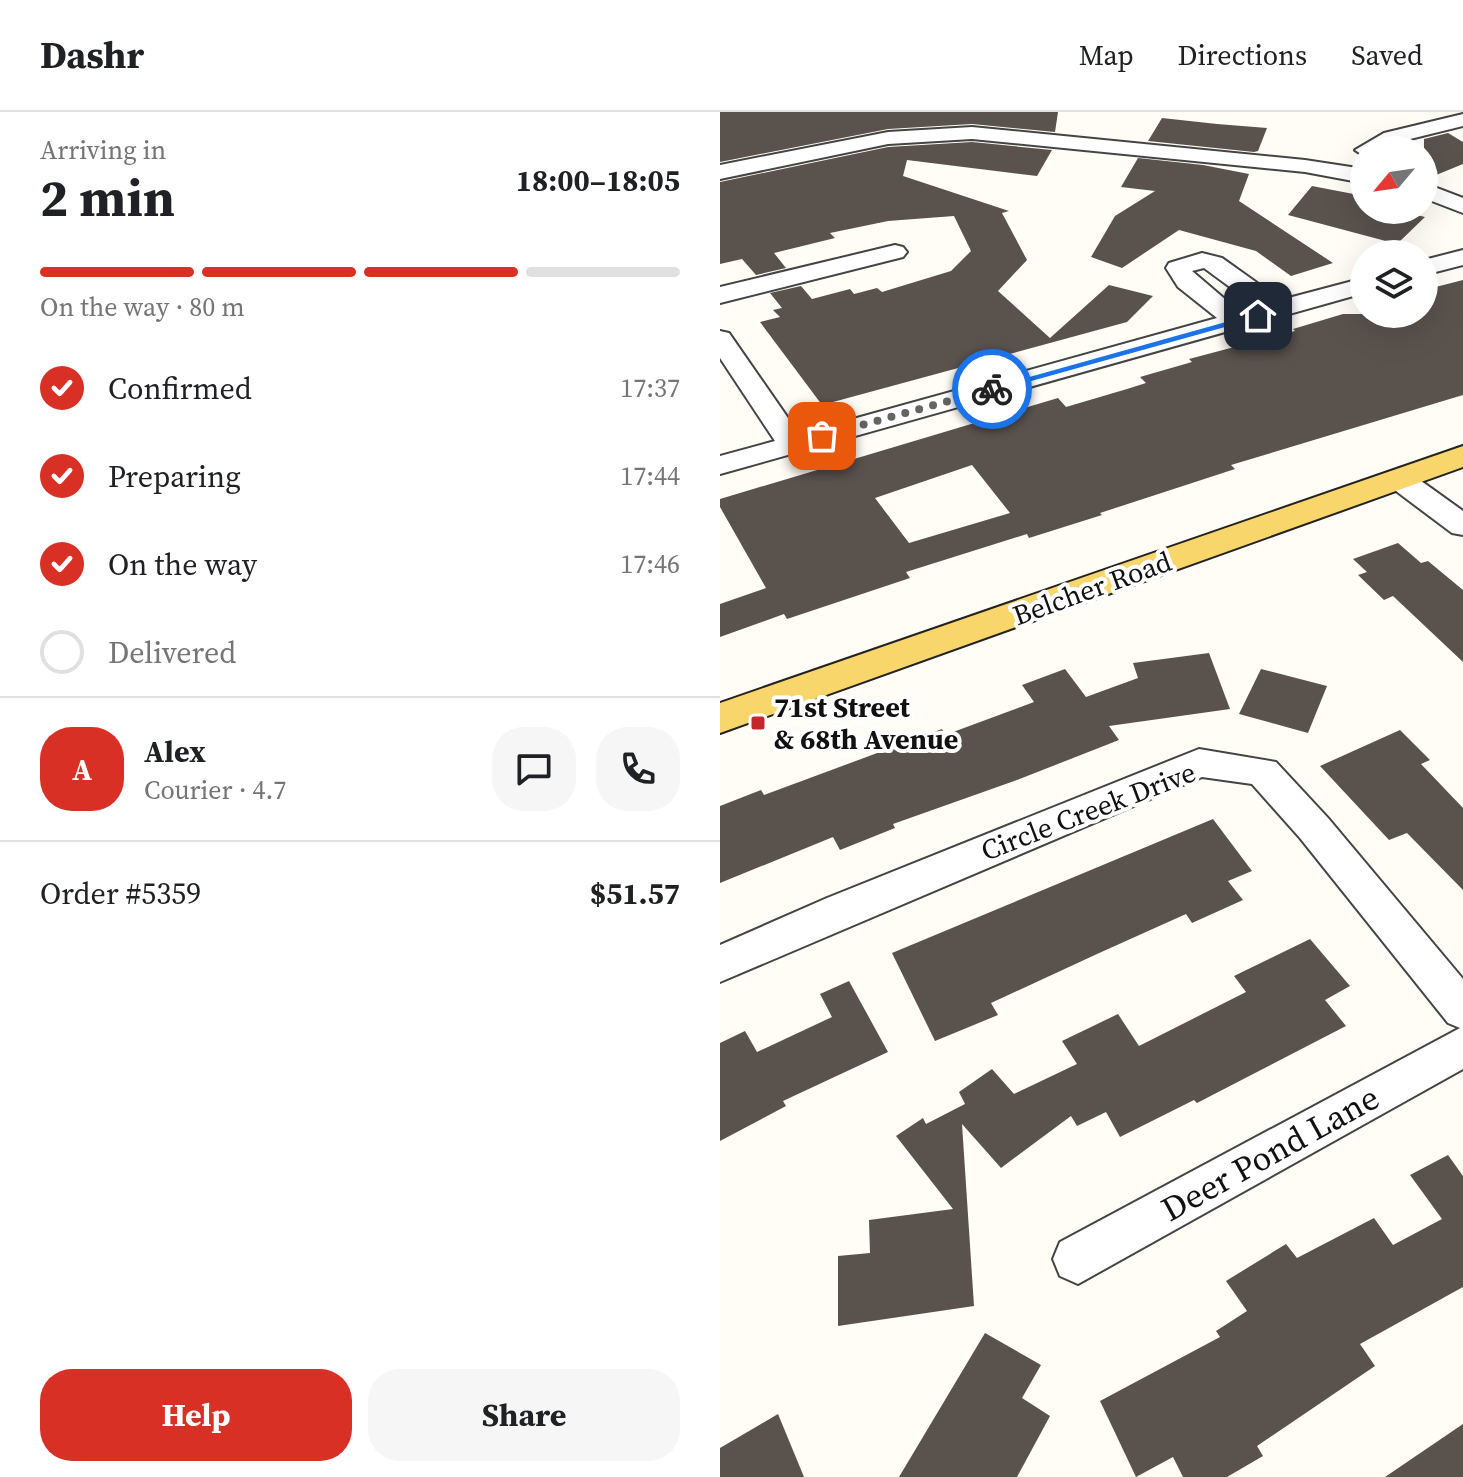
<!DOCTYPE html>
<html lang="en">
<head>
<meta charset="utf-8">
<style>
	:root { --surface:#fff; --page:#f6f6f6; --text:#202124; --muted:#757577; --line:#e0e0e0; --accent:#d93025 }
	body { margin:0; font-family:"Source Serif 4",serif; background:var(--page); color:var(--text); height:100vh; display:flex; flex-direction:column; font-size:30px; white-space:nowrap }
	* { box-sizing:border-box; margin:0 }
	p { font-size:26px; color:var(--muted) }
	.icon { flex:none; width:44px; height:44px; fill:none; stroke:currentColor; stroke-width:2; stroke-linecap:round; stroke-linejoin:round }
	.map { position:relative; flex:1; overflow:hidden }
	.details { display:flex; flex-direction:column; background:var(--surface); width:720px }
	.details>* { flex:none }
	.needle { width:52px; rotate:241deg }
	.tools { position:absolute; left:630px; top:24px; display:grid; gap:16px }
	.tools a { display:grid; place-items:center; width:88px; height:88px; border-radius:50%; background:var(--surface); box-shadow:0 8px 32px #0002; font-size:40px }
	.pin { position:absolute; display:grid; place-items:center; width:68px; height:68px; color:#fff; margin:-34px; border-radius:16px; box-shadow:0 4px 12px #0006 }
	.courier { position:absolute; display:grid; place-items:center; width:80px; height:80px; margin:-40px; border:6px solid #1a73e8; border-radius:50%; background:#fff; color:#222; box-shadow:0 2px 10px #0007 }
	.summary em { font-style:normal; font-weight:700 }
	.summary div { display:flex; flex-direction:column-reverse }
	.summary { display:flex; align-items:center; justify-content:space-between; height:136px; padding:0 40px }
	h1 { font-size:52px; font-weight:700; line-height:60px }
	.bar { display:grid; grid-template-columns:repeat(4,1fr); gap:12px 8px; align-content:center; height:96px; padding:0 40px }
	.bar i { height:10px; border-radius:6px; background:var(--line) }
	.bar .current { background:var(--accent) }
	.bar p { grid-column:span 4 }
	.line { display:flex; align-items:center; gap:20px; padding:0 40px; border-top:2px solid var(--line) }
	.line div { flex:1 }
	.round { display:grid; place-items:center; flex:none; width:84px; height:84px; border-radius:32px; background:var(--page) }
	ol { padding:0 40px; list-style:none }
	li { display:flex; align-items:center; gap:24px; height:88px }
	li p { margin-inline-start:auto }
	li .icon { padding:8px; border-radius:50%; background:var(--accent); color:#fff; stroke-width:4 }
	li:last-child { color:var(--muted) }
	li i { width:44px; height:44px; border:4px solid var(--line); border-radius:50% }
	.action { display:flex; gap:16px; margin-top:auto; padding:16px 40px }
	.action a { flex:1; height:92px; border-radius:32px; background:var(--accent); color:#fff; font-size:32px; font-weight:700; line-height:92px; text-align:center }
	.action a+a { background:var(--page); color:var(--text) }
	header { display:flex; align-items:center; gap:48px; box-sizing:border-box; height:112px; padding:0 40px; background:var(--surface); border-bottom:2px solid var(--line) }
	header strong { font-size:38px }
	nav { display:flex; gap:44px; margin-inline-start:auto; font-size:28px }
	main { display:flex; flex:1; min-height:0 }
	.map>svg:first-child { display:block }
	.building { fill:#5a524d; fill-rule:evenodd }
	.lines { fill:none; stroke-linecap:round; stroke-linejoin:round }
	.minor-casing { stroke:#444; stroke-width:4 }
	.major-casing { stroke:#222; stroke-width:4 }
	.minor { fill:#fff; fill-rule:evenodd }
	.major { fill:#f9d66b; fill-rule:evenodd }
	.route { fill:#1a73e8 }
	.done { stroke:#646461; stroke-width:8; stroke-dasharray:0 14.4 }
	.poi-dot { fill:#c4262e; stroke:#fff; stroke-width:3 }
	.labels { text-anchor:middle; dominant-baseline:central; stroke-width:8; stroke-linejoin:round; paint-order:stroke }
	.street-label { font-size:28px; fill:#111; stroke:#fff }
	.poi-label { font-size:28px; font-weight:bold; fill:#111; stroke:#fff; text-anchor:start }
	.near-street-label { font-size:34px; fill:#111; stroke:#fff }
</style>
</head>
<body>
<header>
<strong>Dashr</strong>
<nav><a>Map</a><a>Directions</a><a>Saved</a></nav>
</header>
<main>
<section class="details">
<div class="summary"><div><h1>2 min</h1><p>Arriving in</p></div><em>18:00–18:05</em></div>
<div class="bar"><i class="current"></i><i class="current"></i><i class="current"></i><i></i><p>On the way · 80 m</p></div>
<ol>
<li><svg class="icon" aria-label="check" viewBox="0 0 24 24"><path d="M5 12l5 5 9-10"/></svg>Confirmed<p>17:37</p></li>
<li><svg class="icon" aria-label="check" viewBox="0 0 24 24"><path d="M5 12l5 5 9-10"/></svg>Preparing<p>17:44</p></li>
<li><svg class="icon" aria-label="check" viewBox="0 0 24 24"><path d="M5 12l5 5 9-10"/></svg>On the way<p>17:46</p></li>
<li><i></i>Delivered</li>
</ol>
<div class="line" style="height:144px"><b class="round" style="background:var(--accent);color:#fff">A</b><div><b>Alex</b><p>Courier · 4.7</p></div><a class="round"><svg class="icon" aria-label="chat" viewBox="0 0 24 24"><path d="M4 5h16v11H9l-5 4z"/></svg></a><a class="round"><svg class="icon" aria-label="phone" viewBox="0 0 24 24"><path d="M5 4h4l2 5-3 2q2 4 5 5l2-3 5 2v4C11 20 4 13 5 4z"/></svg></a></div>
<div class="line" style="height:104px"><div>Order #5359</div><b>$51.57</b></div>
<div class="action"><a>Help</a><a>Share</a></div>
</section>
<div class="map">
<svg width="743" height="1365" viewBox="0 0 743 1365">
	<rect width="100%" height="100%" fill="#fffdf5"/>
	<!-- building -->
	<g class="building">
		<path d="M 0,0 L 338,0 L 335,20 L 252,12 L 168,17 L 0,50 Z"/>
		<path d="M 442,6 L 497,12 L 547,16 L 538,39 L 534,40 L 428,29 Z"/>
		<path d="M 728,21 L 743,30 L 743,52 L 704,68 L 704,27 Z"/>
		<path d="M 252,30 L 332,38 L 317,64 L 187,48 L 183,64 L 289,99 L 282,101 L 307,148 L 278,179 L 330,226 L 389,173 L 433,184 L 407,210 L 102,293 L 40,210 L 60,205 L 53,198 L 62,196 L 50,181 L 81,174 L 92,187 L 130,177 L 134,182 L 157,176 L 162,180 L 231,159 L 251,139 L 234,104 L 168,109 L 110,121 L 115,126 L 54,141 L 66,156 L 36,163 L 22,147 L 0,152 L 0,70 L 168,35 Z"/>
		<path d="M 418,46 L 483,53 L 529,62 L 519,89 L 613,151 L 571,164 L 536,139 L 459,118 L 402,156 L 371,145 L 395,104 L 435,79 L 401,75 Z"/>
		<path d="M 592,74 L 644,84 L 644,98 L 676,98 L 705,105 L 677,132 L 568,103 Z"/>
		<path d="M 743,168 L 743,283 L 511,353 L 515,357 L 380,401 L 382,403 L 309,426 L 307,422 L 186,460 L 190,466 L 67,507 L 64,502 L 0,525 L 0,492 L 46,476 L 0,395 L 0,387 L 338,286 L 346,295 L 407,277 L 426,271 L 420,265 L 472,250 L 469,247 L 575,219 L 573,217 L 623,202 L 704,202 L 704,178 ZM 252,353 L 290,401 L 189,431 L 155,386 Z"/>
		<path d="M 678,431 L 701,451 L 708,449 L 743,478 L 743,550 L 673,484 L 664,488 L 638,463 L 647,460 L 633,447 Z"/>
		<path d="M 489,541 L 510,597 L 389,614 L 399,628 L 297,668 L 173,712 L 175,716 L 120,738 L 113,725 L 0,771 L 0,694 L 41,678 L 44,683 L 222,617 L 225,623 L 314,590 L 302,573 L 345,557 L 366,585 L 418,566 L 413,551 Z"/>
		<path d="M 541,557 L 607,574 L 588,621 L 519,602 Z"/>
		<path d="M 680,618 L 710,648 L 701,652 L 743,696 L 743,778 L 687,721 L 669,728 L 600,654 Z"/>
		<path d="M 493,707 L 532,759 L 508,769 L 523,788 L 472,811 L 466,802 L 377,842 L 271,891 L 278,903 L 215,929 L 172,841 Z"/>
		<path d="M 590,827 L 630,874 L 605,888 L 626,914 L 477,991 L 474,988 L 400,1025 L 386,1000 L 357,1014 L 351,1004 L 281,1056 L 242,1012 L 254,1194 L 118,1214 L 118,1144 L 150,1141 L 149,1108 L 233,1097 L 176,1024 L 203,1006 L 206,1012 L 245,992 L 239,980 L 272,957 L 294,982 L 357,952 L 342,929 L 398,902 L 419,934 L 526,880 L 514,864 Z"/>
		<path d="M 129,869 L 168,940 L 63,989 L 66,994 L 0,1029 L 0,931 L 25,919 L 37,940 L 112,905 L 100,882 Z"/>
		<path d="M 728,1043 L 743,1064 L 743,1175 L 640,1232 L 655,1254 L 537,1334 L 543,1344 L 507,1365 L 463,1365 L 453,1345 L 416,1365 L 380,1289 L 500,1225 L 496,1219 L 527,1199 L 506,1169 L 566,1132 L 577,1146 L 654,1106 L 673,1133 L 722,1107 L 690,1063 Z"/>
		<path d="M 265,1221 L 321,1253 L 302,1286 L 330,1304 L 297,1365 L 179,1365 Z"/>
		<path d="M 58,1302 L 84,1365 L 0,1365 L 0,1336 Z"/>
		<path d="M 743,1312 L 743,1365 L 665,1365 Z"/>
	</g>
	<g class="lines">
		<defs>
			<g id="minor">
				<path d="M 743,2 L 743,14 L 678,30 L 662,38 L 644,38 L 644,44 L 635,38 L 664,21 Z"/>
				<path d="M 252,15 L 585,48 L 644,57 L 644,71 L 585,60 L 252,27 L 168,32 L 0,67 L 0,53 L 168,20 Z"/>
				<path d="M 704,71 L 743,86 L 743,101 L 704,86 Z"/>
				<path d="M 175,133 L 183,135 L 187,140 L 183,145 L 0,191 L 0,175 Z"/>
				<path d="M 743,138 L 743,153 L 704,163 L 704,148 Z"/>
				<path d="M 482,141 L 502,146 L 561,188 L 644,166 L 644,181 L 0,362 L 0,344 L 55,329 L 0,246 L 0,219 L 9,221 L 79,322 L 497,206 L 458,175 L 446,156 L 449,151 ZM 484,156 L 537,195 L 520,200 L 472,159 Z"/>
				<path d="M 679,358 L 690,361 L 743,399 L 743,423 L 732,421 L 668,373 L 664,367 L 668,361 Z"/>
				<path d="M 479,637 L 556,650 L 608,706 L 743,867 L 743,957 L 358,1172 L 340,1164 L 333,1147 L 340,1130 L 740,916 L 728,911 L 580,726 L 532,672 L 482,665 L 0,870 L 0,833 L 107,786 Z"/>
			</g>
			<path id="major" d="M 743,334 L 743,355 L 0,621 L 0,591 Z"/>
		</defs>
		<!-- minor casing -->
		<use href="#minor" class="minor-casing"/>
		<!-- major casing -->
		<use href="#major" class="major-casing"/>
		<!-- minor -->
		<use href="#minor" class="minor"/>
		<!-- major -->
		<use href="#major" class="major"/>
	</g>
	<!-- route -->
	<path class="route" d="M 538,201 L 541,205 L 275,279 L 267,277 Z"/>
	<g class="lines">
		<!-- done -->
		<path class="done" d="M 102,324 L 272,277"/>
	</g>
	<!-- markers -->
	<rect class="poi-dot" x="30" y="603" width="16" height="16" rx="4"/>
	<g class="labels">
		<!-- street labels -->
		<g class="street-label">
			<text transform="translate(372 476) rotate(-20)">Belcher Road</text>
			<text transform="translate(368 699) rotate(-21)">Circle Creek Drive</text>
		</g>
		<!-- poi labels -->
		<g class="poi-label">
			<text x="54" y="595">71st Street<tspan x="54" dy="32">&amp; 68th Avenue</tspan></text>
		</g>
		<!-- near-street labels -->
		<g class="near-street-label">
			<text transform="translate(550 1041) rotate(-29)">Deer Pond Lane</text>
		</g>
	</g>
</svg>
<div class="tools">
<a><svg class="needle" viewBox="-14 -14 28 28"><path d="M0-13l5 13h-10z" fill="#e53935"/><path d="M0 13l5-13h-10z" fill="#757577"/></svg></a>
<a><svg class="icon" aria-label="layers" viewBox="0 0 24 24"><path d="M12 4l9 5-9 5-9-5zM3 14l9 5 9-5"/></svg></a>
</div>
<div class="pin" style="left:102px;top:324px;background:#ea580c"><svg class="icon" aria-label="bag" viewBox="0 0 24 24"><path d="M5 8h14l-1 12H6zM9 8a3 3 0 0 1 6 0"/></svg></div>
<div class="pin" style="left:538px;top:204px;background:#1f2937"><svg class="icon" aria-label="home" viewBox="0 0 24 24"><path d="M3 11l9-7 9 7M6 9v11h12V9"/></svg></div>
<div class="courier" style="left:272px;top:277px"><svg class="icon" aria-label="bike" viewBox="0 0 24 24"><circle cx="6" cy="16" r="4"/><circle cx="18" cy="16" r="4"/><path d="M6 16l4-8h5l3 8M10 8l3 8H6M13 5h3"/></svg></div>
</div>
</main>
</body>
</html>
